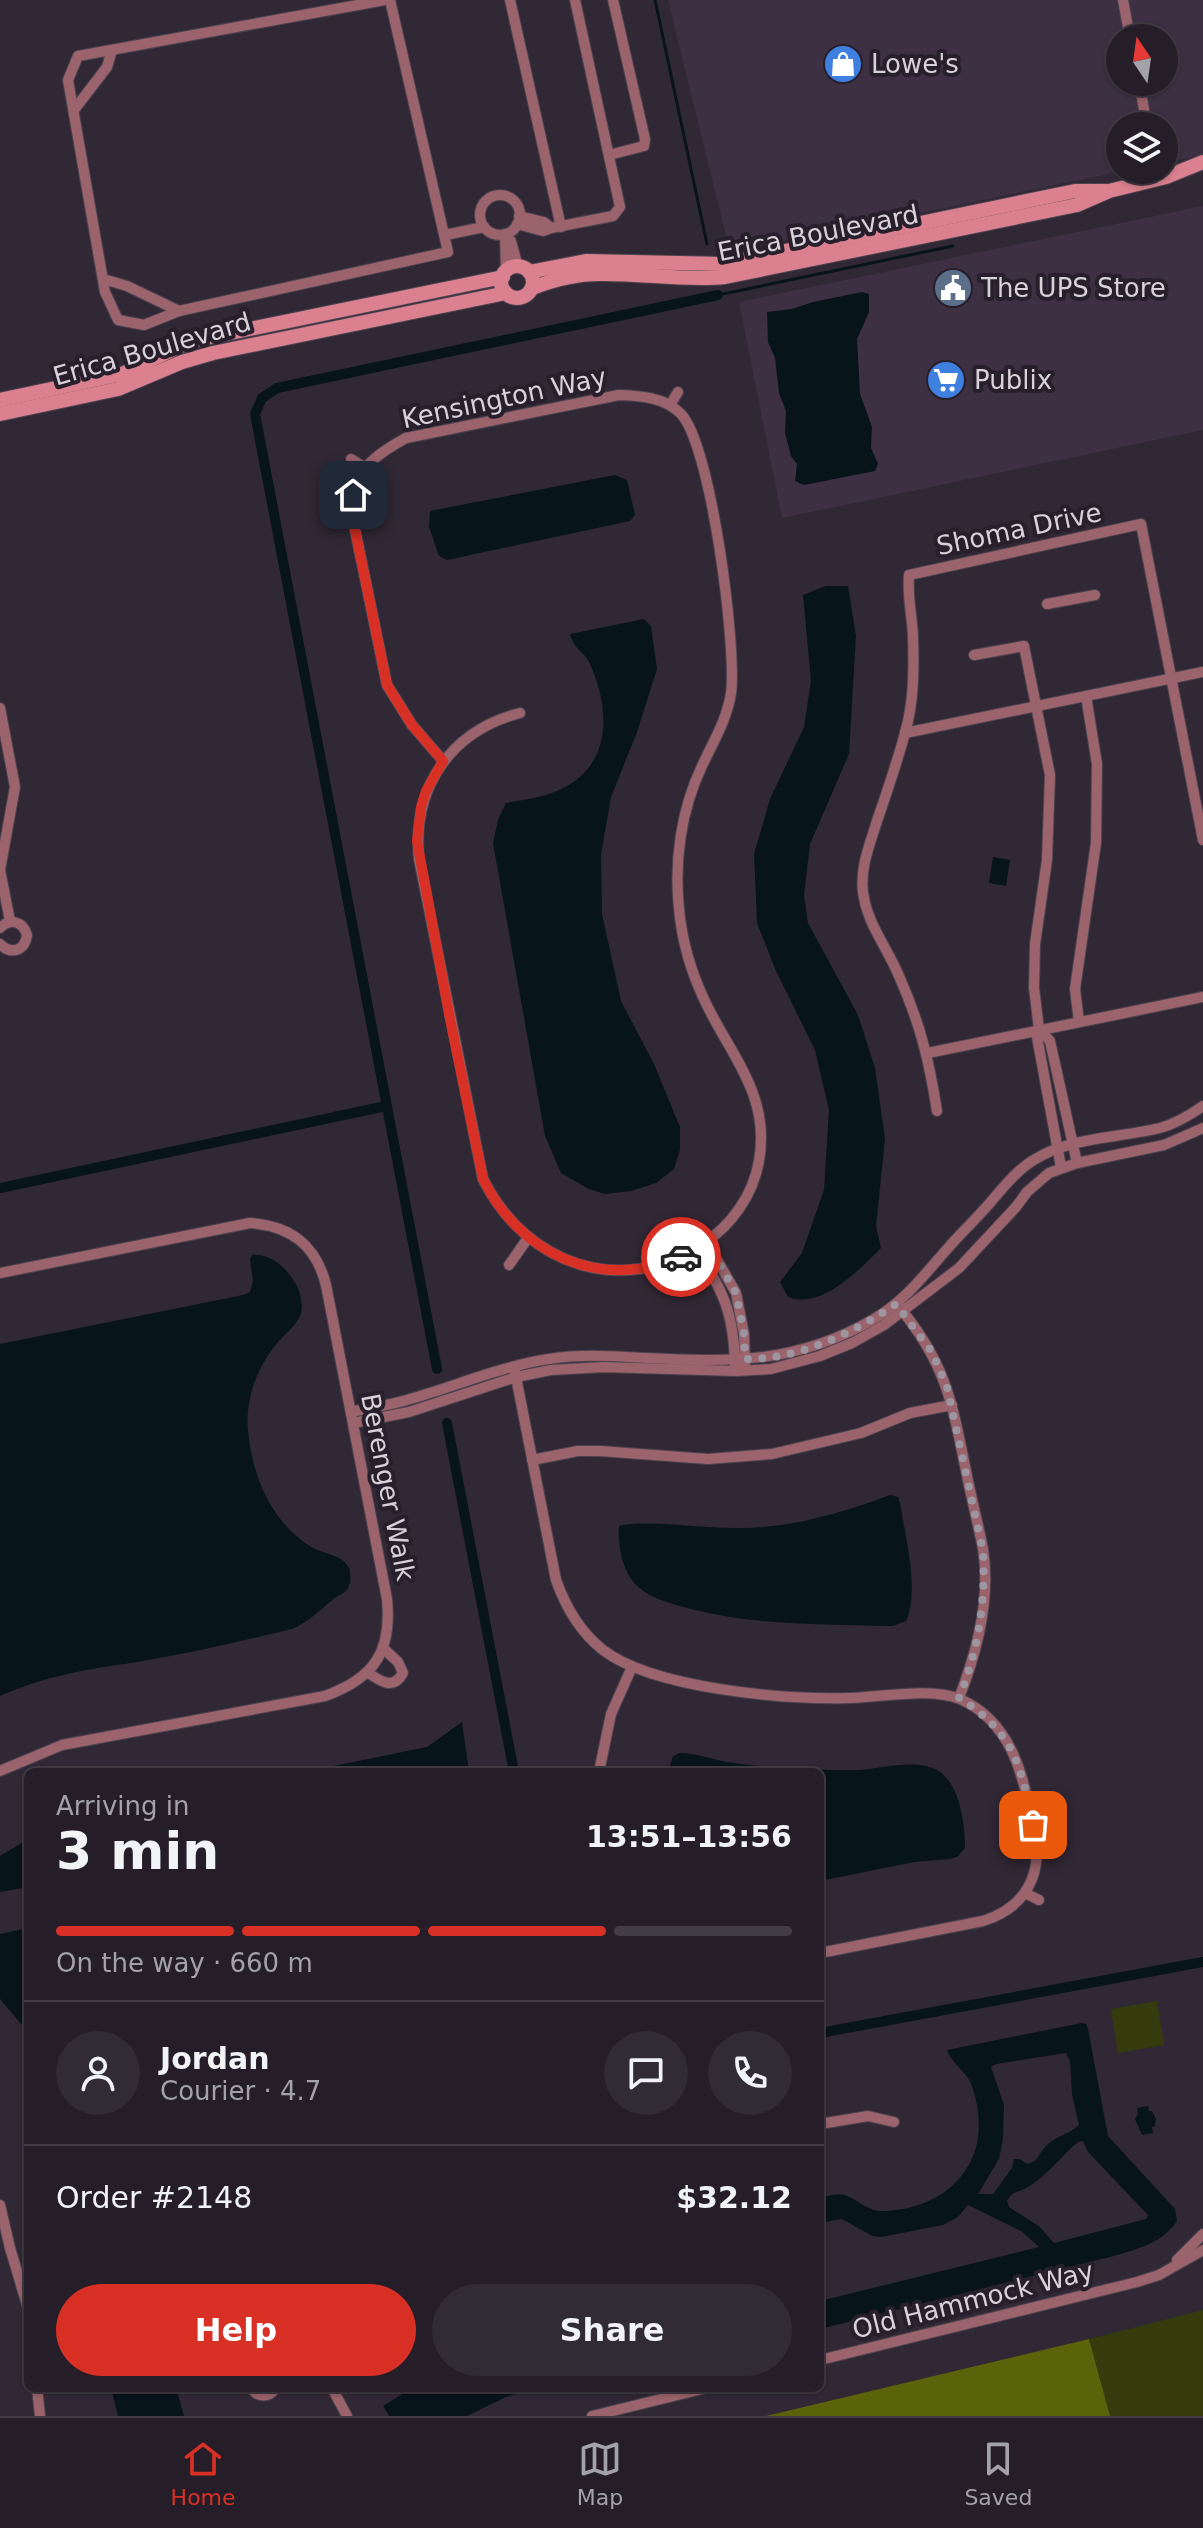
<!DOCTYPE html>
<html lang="en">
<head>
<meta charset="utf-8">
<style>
	:root { --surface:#251e28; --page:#312b34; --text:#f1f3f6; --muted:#a3a2a8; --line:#423c45; --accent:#d93025 }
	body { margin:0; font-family:"DejaVu Sans",sans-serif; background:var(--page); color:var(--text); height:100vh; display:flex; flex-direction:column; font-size:30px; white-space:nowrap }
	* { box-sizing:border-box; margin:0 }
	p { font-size:26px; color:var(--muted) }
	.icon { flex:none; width:44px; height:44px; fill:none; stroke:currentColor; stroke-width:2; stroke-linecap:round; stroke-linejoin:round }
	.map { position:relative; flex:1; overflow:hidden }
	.sheet { position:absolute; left:24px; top:1768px; width:800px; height:624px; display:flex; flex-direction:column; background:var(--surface); border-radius:12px; box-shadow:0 2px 6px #0004,0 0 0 2px var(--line) }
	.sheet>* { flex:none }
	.needle { width:52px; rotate:347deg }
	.tools { position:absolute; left:1106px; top:24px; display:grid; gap:16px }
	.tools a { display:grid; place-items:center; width:72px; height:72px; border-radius:50%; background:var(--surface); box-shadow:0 2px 6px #0004,0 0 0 2px var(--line); font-size:40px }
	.pin { position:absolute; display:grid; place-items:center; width:68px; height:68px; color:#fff; margin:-34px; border-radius:16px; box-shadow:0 4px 12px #0006 }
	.courier { position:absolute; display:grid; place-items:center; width:80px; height:80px; margin:-40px; border:6px solid #d93025; border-radius:50%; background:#fff; color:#222; box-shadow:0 2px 10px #0007 }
	.overview em { font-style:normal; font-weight:700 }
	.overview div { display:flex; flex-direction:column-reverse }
	.overview { display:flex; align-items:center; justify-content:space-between; height:136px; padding:0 32px }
	h1 { font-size:52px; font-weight:700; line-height:60px }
	.bar { display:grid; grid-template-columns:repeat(4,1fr); gap:12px 8px; align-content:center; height:96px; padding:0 32px }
	.bar i { height:10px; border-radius:6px; background:var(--line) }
	.bar .selected { background:var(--accent) }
	.bar p { grid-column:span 4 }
	.line { display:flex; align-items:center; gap:20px; padding:0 32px; border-top:2px solid var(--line) }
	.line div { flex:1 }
	.round { display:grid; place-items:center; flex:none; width:84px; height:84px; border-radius:42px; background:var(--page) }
	.cta { display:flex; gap:16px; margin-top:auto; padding:16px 32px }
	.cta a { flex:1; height:92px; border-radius:48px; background:var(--accent); color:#fff; font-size:32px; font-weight:700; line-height:92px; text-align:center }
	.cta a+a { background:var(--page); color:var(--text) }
	.dock { display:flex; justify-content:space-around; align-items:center; height:112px; border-top:2px solid var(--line); background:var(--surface); font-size:22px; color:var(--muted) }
	.dock a { display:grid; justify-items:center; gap:4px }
	.dock .selected { color:var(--accent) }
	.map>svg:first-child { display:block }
	.built { fill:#3c3042; fill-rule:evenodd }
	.green { fill:#353b0d }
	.forest { fill:#59630a }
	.water { fill:#071419; fill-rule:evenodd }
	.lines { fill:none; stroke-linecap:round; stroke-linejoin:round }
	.stream { stroke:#071419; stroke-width:3 }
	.canal { stroke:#071419; stroke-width:10 }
	.street-casing { stroke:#4c434f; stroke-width:12 }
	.secondary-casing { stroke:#4c434f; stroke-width:16 }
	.street { stroke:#9b636b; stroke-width:10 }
	.secondary { stroke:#da808e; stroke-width:14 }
	.done { stroke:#9d96a0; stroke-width:8; stroke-dasharray:0 14.4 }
	.route { stroke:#d93025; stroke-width:10 }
	.labels { text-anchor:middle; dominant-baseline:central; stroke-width:8; stroke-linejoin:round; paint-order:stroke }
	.poi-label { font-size:26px; fill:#d7d1d9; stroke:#271f2b; text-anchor:start }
	.street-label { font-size:26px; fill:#d7d1d9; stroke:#271f2b }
</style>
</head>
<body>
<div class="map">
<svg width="1203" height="2416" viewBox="0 0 1203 2416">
	<rect width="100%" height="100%" fill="#312835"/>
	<!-- built -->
	<g class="built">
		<path d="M 668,0 L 1203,0 L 1203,155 L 1164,163 L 1164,126 L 1120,126 L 1120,170 L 1128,170 L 730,252 ZM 1120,38 L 1164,38 L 1164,82 L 1120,82 Z"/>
		<path d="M 1203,206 L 1203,430 L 782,518 L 739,302 Z"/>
	</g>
	<!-- green -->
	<g class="green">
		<path d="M 1157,2001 L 1164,2045 L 1118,2053 L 1111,2009 Z"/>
		<path d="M 1203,2310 L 1203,2416 L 1110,2416 L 1089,2339 Z"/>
	</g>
	<!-- forest -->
	<path class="forest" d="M 1089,2339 L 1110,2416 L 766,2416 Z"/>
	<!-- water -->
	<g class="water">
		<path d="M 862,292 L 869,294 L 869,312 L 857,339 L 860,394 L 872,427 L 871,448 L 878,464 L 875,471 L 804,485 L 795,481 L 797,464 L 791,456 L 785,433 L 786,411 L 779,393 L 775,358 L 768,342 L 767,312 L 792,309 L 813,302 Z"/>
		<path d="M 615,475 L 627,480 L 635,515 L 630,521 L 447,560 L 439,556 L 429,527 L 430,511 Z"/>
		<path d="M 826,586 L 848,586 L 856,636 L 849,754 L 810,844 L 804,895 L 808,923 L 858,1015 L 875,1068 L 885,1139 L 876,1226 L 881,1248 C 860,1269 822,1310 788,1297 L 780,1282 L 802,1253 L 824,1190 L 829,1110 L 815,1050 L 776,971 L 757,923 L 754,854 L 770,799 L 804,727 L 811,681 L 803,595 Z"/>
		<path d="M 644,619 L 651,626 L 657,669 L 637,732 L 611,797 L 601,854 L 602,914 L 621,1001 L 654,1064 L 680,1127 L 680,1150 L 674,1169 L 656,1183 L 631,1191 L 605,1194 L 589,1189 L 561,1173 L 545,1136 L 493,843 L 498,820 L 506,803 C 526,799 549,797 567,786 C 613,760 609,706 590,664 C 584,650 575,652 570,634 Z"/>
		<path d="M 993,857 L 1010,860 L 1006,886 L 989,883 Z"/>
		<path d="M 252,1255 C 278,1252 307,1287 301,1313 C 298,1324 286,1333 279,1341 C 258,1365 245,1398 248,1430 C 252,1477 272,1524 313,1548 C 325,1554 343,1555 349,1568 C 351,1574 351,1581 349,1586 C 346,1594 337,1595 331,1601 C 318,1612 308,1622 292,1629 C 238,1642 178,1656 124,1664 C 81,1670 40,1678 0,1696 L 0,1344 L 243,1295 L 250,1292 L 253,1281 L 250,1259 Z"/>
		<path d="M 890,1495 L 898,1497 L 900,1503 C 905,1536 920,1590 906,1621 L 893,1626 C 824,1624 758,1626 691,1609 C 672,1604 650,1599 635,1584 C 623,1571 617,1545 619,1526 L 622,1525 C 660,1520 701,1529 740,1528 C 791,1528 842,1513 890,1495 Z"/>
		<path d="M 462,1722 L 469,1772 L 304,1772 L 427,1747 Z"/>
		<path d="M 680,1753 C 698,1753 716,1761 734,1763 C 774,1769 817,1770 857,1770 C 882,1769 914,1758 937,1770 C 960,1783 965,1824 965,1848 L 957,1857 L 950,1859 L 914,1862 L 820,1881 L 820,1772 L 668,1772 L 673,1756 Z"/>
		<path d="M 28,1839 L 28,1887 L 0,1892 L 0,1856 Z"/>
		<path d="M 28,1928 L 28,2032 L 0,1999 L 0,1934 Z"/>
		<path d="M 1082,2023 L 1086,2024 L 1088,2029 L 1108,2136 L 1175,2209 L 1177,2221 C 1162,2244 1134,2250 1110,2257 L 820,2329 L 820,2301 L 1039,2247 L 1021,2231 L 968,2205 L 958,2217 L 943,2225 L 881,2237 L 872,2236 L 842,2219 L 820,2223 L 820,2198 C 828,2196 837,2193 844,2195 C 859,2199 867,2212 884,2211 C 956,2208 997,2153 971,2084 C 966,2071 951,2063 947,2050 ZM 1066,2053 L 1070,2061 L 1072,2094 L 1079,2125 C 1070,2134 1055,2136 1045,2147 C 1038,2155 1039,2161 1027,2164 L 1020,2159 L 1014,2159 L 1012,2168 L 993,2194 L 978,2194 L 999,2159 L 1003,2139 L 1004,2105 L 991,2067 L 996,2064 ZM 1083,2141 L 1088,2152 L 1148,2215 L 1146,2219 L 1054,2243 L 1040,2227 L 1009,2207 L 1007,2201 C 1012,2192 1014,2193 1022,2190 C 1044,2180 1060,2157 1078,2142 Z"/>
		<path d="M 1148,2106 L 1149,2111 L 1152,2111 L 1156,2119 L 1155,2126 L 1152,2127 L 1153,2133 L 1142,2135 L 1135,2119 L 1138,2114 L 1137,2108 Z"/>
		<path d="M 111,2388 L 176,2388 L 184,2416 L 118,2416 Z"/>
		<path d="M 412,2388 L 532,2388 L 506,2397 L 467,2416 L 389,2416 L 383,2406 Z"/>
	</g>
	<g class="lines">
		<!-- stream -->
		<g class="stream">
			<path d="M 655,0 L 707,244"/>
			<path d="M 718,295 L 953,246"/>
		</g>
		<!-- canal -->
		<g class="canal">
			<path d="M 0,1188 L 386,1106"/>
			<path d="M 437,1369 L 255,414 L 262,398 L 277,388 L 718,295"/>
			<path d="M 447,1423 L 514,1772"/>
			<path d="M 820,2033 L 1203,1962"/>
		</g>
		<defs>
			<g id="street">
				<path d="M 385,0 L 78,56 L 68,80 L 105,292 L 118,320 L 144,325 L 179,311 L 448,252 L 390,0"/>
				<path d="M 510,0 L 561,227"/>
				<path d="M 1123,0 L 1130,38"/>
				<path d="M 1139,82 L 1147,126"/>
				<path d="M 74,110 L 107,67 L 112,50"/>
				<path d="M 609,155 L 644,146 L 645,139 L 613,0"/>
				<circle cx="500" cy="215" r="20"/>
				<path d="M 517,224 L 543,231 L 551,228 L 544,222 L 519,216"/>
				<path d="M 551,228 L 613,216 L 620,207 L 575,0"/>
				<path d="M 505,234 L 506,271"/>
				<path d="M 445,235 L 484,227"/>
				<path d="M 506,239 L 511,241 L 518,267"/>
				<path d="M 103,279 L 127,286 L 179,311"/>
				<path d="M 670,405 L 678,392"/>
				<path d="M 351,459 L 364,467"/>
				<path d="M 1047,604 L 1095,595"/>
				<path d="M 974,655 L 1024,646 L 1050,775 L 1047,860 L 1035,944 L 1034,988 L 1039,1029 L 1037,1037 L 1061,1167"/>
				<path d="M 0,708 L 15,787 L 0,870 L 10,921"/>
				<path d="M 905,733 L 1203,672"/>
				<path d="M 443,761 L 412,725 L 387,685 L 353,520 C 349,475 369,458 406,438 L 619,395 C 641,396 665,397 681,414 C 711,445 737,647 731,693 C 727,720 713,742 702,766 C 681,810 674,861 679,909 C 682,940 690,969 703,997 C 728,1053 771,1093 759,1161 C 753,1195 732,1225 703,1244 C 621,1298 526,1265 483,1179 L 419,859 C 412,788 450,731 520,713"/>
				<path d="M 0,928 C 10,918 23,921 27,935 C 25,951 11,955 0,944"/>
				<path d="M 1079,1022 L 1075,989 L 1096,843 L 1097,764 L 1086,696"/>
				<path d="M 1039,1029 L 1050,1041 L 1077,1163"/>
				<path d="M 928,1053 L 1203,997"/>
				<path d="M 937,1111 C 929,1060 920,1023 899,976 C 887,947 867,924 863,892 C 860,867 870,844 877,821 C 887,792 897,763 905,733 C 914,702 914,669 913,636 C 912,615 907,596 909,575 L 1141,524 L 1203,840"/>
				<path d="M 707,1242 L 736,1293 L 744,1334 L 745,1365"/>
				<path d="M 695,1249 C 724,1290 734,1315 735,1365"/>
				<path d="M 509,1265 L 528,1238"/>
				<path d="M 0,1273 L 250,1223 C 291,1226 316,1245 326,1285 L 387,1599 C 392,1651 375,1678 325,1696 L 62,1745 L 0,1771"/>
				<path d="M 900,1308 C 946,1364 952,1402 966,1471 C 971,1497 978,1523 983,1549 C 991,1599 977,1652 959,1698"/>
				<path d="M 514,1367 L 556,1580 C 566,1608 580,1632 603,1650 C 654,1689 787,1700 851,1698 C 883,1697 930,1687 960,1699 C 1010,1721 1023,1773 1032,1820 C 1036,1840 1040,1859 1032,1879 C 1023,1902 1005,1914 983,1921 L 820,1953"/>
				<path d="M 351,1412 C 371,1408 391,1405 410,1399 C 456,1386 502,1366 549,1359 C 581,1354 614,1356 646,1358 C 732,1362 797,1364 874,1319 C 905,1301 925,1274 948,1248 C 961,1233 976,1219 989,1204 C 1002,1189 1015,1172 1032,1161 C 1069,1137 1118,1138 1160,1128 C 1175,1124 1190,1115 1203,1106"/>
				<path d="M 353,1423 L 409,1412 L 516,1377 L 551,1370 L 604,1367 L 736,1371 L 771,1369 L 820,1356 L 852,1343 L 884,1325 L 959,1268 L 1016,1207 L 1027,1192 L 1049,1173 L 1077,1163 L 1164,1145 L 1203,1128"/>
				<path d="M 532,1460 L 578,1451 L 600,1451 L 708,1459 L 772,1454 L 861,1433 L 910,1413 L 952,1405"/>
				<path d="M 367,1672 C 380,1681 393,1691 403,1673 L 398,1662 L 384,1649"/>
				<path d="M 599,1772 L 611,1714 L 632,1667"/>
				<path d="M 1025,1893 L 1039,1900"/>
				<path d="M 820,2124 L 868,2116 L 894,2122"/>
				<path d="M 0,2205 L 10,2248 L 28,2308"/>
				<path d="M 1177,2260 L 1203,2234"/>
				<path d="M 820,2360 L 1137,2282 L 1159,2275 L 1203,2250"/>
				<path d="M 37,2388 L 40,2416"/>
				<path d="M 251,2388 C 258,2398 269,2398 276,2388"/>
				<path d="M 332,2388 L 347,2416"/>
				<path d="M 592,2416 L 706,2388"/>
			</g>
			<g id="secondary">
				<circle cx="517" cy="282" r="16"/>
				<path d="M 529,272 L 586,261 L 723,264 L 1075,191 L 1105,191"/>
				<path d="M 532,288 C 553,280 577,274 599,274 C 641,273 683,281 725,277 L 1077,205 L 1109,191 L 1166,177 L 1203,162"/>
				<path d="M 0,400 L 122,374 L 191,341 L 503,277"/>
				<path d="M 0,414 L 118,389 L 182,362 L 213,353 L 506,293"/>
			</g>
		</defs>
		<!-- street casing -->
		<use href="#street" class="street-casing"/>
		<!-- secondary casing -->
		<use href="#secondary" class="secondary-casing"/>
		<!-- street -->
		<use href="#street" class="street"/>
		<!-- secondary -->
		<use href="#secondary" class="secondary"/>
	</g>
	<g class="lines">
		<!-- done -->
		<path class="done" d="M 681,1257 L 707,1242 L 736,1293 L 744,1334 L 745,1359 C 798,1360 853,1333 896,1304 L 932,1352 L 947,1387 L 983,1551 C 986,1603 978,1650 959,1698 C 1014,1732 1021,1766 1033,1825"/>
		<!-- route -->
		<path class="route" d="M 353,495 L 353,520 L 387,685 L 412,725 L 443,761 L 426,791 L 421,807 L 417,841 L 450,1019 L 483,1179 C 521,1256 601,1291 681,1257"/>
	</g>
	<!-- icons -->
	<defs>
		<symbol id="shop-disc" viewBox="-11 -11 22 22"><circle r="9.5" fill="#3f7fe0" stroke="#271f2b"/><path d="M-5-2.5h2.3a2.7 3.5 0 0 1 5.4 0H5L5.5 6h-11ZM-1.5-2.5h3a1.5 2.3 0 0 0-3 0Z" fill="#fff"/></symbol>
		<symbol id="civic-disc" viewBox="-11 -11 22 22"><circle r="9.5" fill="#5c6f8a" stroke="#271f2b"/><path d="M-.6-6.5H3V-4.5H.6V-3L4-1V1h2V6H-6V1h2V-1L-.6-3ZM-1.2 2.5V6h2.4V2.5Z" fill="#fff"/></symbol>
		<symbol id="supermarket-disc" viewBox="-11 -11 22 22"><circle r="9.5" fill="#3f7fe0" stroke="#271f2b"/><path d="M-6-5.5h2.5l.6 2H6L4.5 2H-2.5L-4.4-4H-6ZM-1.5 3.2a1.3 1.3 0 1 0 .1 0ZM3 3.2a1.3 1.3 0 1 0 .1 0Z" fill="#fff"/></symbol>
	</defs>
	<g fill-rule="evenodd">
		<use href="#shop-disc" x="821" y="42" width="44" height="44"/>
		<use href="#civic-disc" x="931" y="266" width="44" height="44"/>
		<use href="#supermarket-disc" x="924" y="358" width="44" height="44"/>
	</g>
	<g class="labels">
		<!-- poi labels -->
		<g class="poi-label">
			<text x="871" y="64">Lowe's</text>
			<text x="981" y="288">The UPS Store</text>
			<text x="974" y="380">Publix</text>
		</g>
		<!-- street labels -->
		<g class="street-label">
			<text transform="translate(818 233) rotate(-11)">Erica Boulevard</text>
			<text transform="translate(152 349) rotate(-16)">Erica Boulevard</text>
			<text transform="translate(504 398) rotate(-12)">Kensington Way</text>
			<text transform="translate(1019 529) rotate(-12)">Shoma Drive</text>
			<text transform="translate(388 1487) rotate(79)">Berenger Walk</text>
			<text transform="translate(973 2300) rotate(-14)">Old Hammock Way</text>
		</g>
	</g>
</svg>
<div class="tools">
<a><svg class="needle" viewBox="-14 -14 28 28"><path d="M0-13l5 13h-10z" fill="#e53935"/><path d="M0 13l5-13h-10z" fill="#a3a2a8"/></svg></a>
<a><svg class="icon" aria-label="layers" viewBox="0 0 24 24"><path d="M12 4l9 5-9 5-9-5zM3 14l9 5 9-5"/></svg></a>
</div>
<div class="pin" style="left:1033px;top:1825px;background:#ea580c"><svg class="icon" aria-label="bag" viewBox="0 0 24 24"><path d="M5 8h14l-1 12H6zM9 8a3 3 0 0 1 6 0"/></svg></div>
<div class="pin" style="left:353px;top:495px;background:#1f2937"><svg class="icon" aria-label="home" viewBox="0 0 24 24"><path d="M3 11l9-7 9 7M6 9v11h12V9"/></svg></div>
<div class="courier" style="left:681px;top:1257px"><svg class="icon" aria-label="car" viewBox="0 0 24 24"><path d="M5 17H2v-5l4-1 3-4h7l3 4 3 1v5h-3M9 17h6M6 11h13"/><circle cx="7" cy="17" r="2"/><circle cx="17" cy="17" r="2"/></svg></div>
<section class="sheet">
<div class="overview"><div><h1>3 min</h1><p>Arriving in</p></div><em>13:51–13:56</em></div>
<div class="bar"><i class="selected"></i><i class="selected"></i><i class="selected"></i><i></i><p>On the way · 660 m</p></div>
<div class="line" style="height:144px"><a class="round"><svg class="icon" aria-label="person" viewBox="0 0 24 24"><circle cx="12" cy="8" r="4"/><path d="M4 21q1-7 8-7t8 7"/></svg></a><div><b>Jordan</b><p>Courier · 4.7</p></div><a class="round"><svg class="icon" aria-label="chat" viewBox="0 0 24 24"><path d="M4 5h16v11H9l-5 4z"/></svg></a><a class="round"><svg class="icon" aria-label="phone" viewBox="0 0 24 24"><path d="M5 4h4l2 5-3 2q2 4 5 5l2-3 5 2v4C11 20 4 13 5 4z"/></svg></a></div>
<div class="line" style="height:104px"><div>Order #2148</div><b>$32.12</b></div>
<div class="cta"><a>Help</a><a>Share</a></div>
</section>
</div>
<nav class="dock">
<a class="selected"><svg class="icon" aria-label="home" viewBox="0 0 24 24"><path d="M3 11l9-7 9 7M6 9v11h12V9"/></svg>Home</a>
<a><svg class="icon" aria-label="map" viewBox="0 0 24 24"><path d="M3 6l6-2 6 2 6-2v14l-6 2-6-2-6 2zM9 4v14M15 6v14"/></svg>Map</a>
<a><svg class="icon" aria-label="saved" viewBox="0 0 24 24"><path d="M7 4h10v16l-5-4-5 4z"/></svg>Saved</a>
</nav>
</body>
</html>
